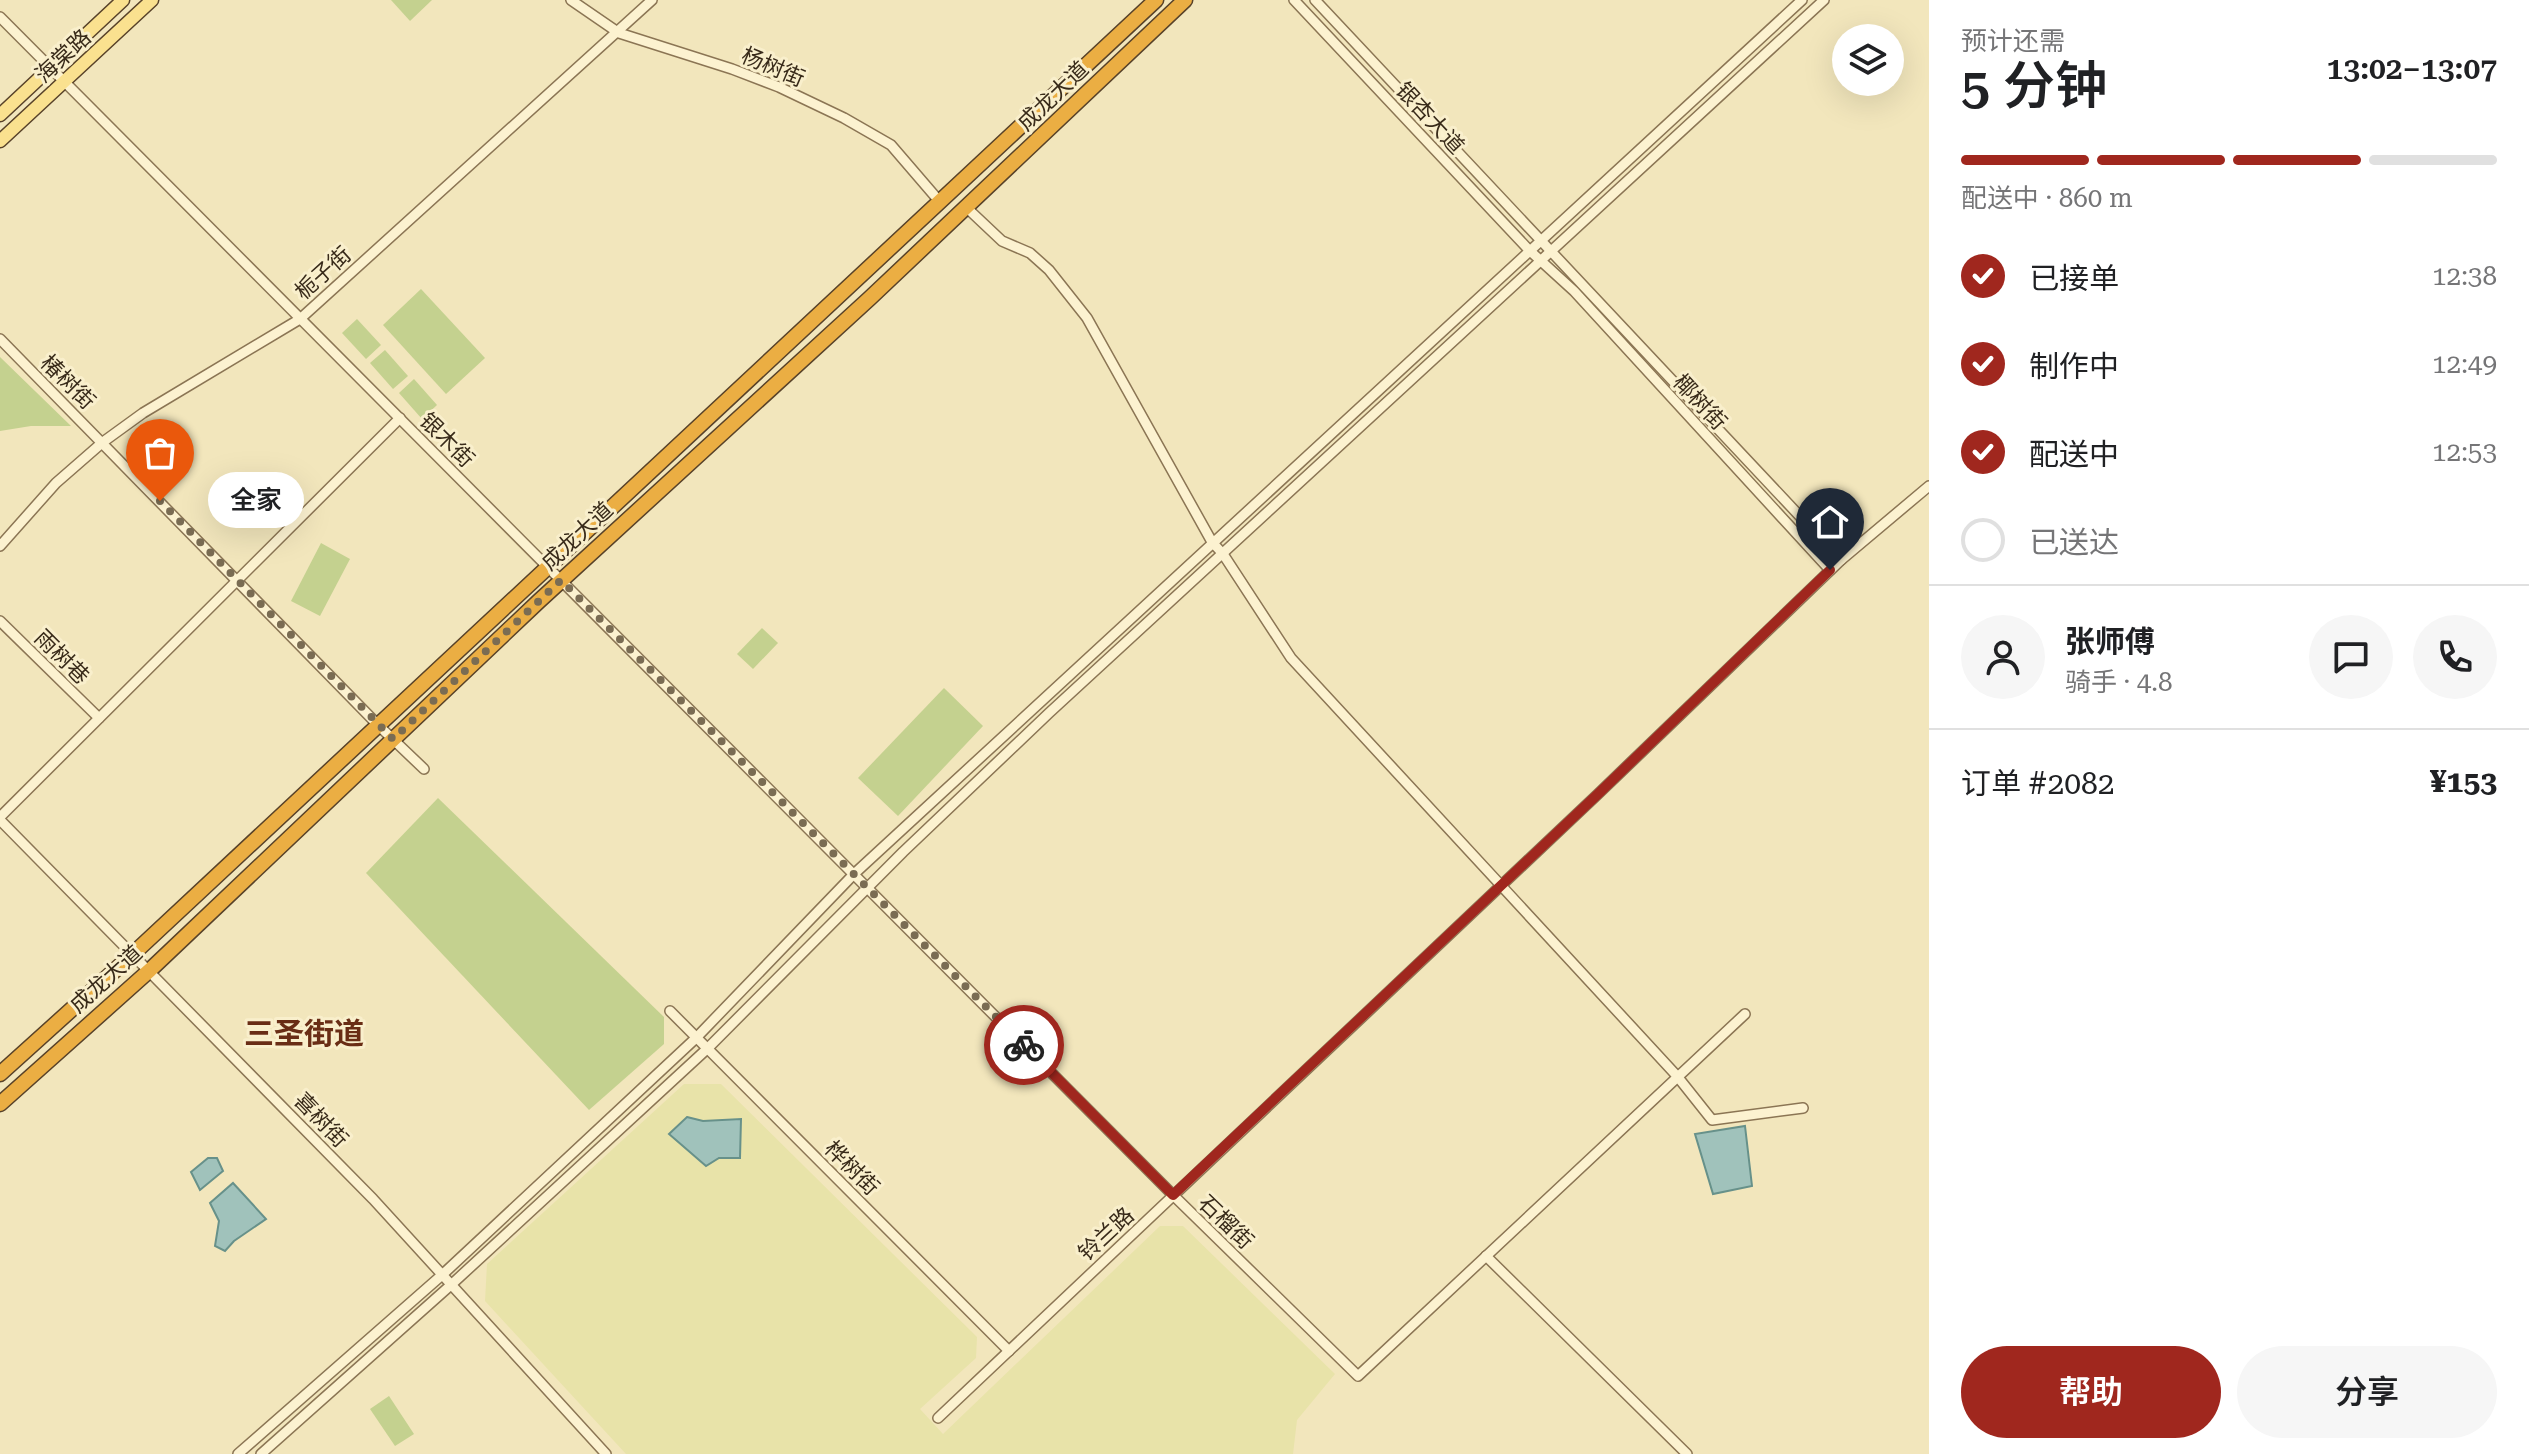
<!DOCTYPE html>
<html lang="zh">
<head>
<meta charset="utf-8">
<style>
	:root { --surface:#fff; --page:#f6f6f6; --text:#202124; --muted:#757577; --line:#e0e0e0; --accent:#a0271e }
	body { margin:0; font-family:"Roboto Serif","Noto Sans SC",serif; background:var(--page); color:var(--text); height:100vh; display:flex; flex-direction:column; font-size:30px; white-space:nowrap }
	* { box-sizing:border-box; margin:0 }
	p { font-size:26px; color:var(--muted) }
	.icon { flex:none; width:44px; height:44px; fill:none; stroke:currentColor; stroke-width:2; stroke-linecap:round; stroke-linejoin:round }
	.map { position:relative; flex:1; overflow:hidden }
	.drawer { display:flex; flex-direction:column; background:var(--surface); width:600px }
	.drawer>* { flex:none }
	.buttons { position:absolute; left:1832px; top:24px; display:grid; gap:16px }
	.buttons a { display:grid; place-items:center; width:72px; height:72px; border-radius:50%; background:var(--surface); box-shadow:0 8px 32px #0002; font-size:40px }
	.pin { position:absolute; display:grid; place-items:center; width:68px; height:68px; color:#fff; margin:-82px -34px; border-radius:50% 50% 50% 0; rotate:-45deg; box-shadow:0 0 8px #0007 }
	.pin .icon { rotate:45deg }
	.courier { position:absolute; display:grid; place-items:center; width:80px; height:80px; margin:-40px; border:6px solid #a0271e; border-radius:50%; background:#fff; color:#222; box-shadow:0 2px 10px #0007 }
	.bubble { position:absolute; height:56px; border-radius:28px; background:var(--surface); box-shadow:0 8px 32px #0002; font-size:26px; font-weight:600; line-height:56px; text-align:center }
	.headline em { font-style:normal; font-weight:600 }
	.headline div { display:flex; flex-direction:column-reverse }
	.headline { display:flex; align-items:center; justify-content:space-between; height:136px; padding:0 32px }
	h1 { font-size:52px; font-weight:600; line-height:60px }
	.bar { display:grid; grid-template-columns:repeat(4,1fr); gap:12px 8px; align-content:center; height:96px; padding:0 32px }
	.bar i { height:10px; border-radius:6px; background:var(--line) }
	.bar .current { background:var(--accent) }
	.bar p { grid-column:span 4 }
	.line { display:flex; align-items:center; gap:20px; padding:0 32px; border-top:2px solid var(--line) }
	.line div { flex:1 }
	.round { display:grid; place-items:center; flex:none; width:84px; height:84px; border-radius:42px; background:var(--page) }
	ol { padding:0 32px; list-style:none }
	li { display:flex; align-items:center; gap:24px; height:88px }
	li p { margin-inline-start:auto }
	li .icon { padding:8px; border-radius:50%; background:var(--accent); color:#fff; stroke-width:4 }
	li:last-child { color:var(--muted) }
	li i { width:44px; height:44px; border:4px solid var(--line); border-radius:50% }
	.button { display:flex; gap:16px; margin-top:auto; padding:16px 32px }
	.button a { flex:1; height:92px; border-radius:48px; background:var(--accent); color:#fff; font-size:32px; font-weight:600; line-height:92px; text-align:center }
	.button a+a { background:var(--page); color:var(--text) }
	main { display:flex; flex:1; min-height:0 }
	.map>svg:first-child { display:block }
	.farmland { fill:#e8e3a9 }
	.green { fill:#c4d18f }
	.water { fill:#a0c2bb; stroke:#67918a; stroke-width:2 }
	.lines { fill:none; stroke-linecap:round; stroke-linejoin:round }
	.minor-casing { stroke:#8b7554; stroke-width:12 }
	.major-casing { stroke:#584229; stroke-width:15 }
	.highway-casing { stroke:#584229; stroke-width:17 }
	.minor { stroke:#fcf2d0; stroke-width:9 }
	.major { stroke:#fae18f; stroke-width:12 }
	.highway { stroke:#ebae43; stroke-width:14 }
	.done { stroke:#7a6c53; stroke-width:8; stroke-dasharray:0 14.4 }
	.route { stroke:#a0271e; stroke-width:10 }
	.labels { text-anchor:middle; dominant-baseline:central; stroke-width:6; stroke-linejoin:round; paint-order:stroke }
	.street-label { font-size:22px; fill:#392b1a; stroke:#f9efcc }
	.district-label { font-size:30px; font-weight:bold; fill:#692d15; stroke:#f9efcc }
</style>
</head>
<body>
<main>
<div class="map">
<svg width="1929" height="1454" viewBox="0 0 1929 1454">
	<rect width="100%" height="100%" fill="#f2e6bc"/>
	<!-- farmland -->
	<path class="farmland" d="M 684,1084 L 721,1084 L 977,1337 L 976,1358 L 920,1409 L 943,1434 L 1160,1226 L 1183,1226 L 1335,1374 L 1297,1420 L 1293,1454 L 626,1454 L 485,1301 L 487,1264 Z"/>
	<!-- green -->
	<g class="green">
		<path d="M 391,0 L 432,0 L 410,21 Z"/>
		<path d="M 421,289 L 485,358 L 446,394 L 383,325 Z"/>
		<path d="M 357,319 L 381,345 L 366,359 L 342,333 Z"/>
		<path d="M 385,350 L 408,376 L 393,389 L 370,363 Z"/>
		<path d="M 0,357 L 71,426 L 31,426 L 0,431 Z"/>
		<path d="M 414,379 L 437,405 L 422,419 L 399,393 Z"/>
		<path d="M 321,543 L 350,559 L 320,616 L 291,601 Z"/>
		<path d="M 762,628 L 778,643 L 753,669 L 737,654 Z"/>
		<path d="M 944,688 L 983,726 L 898,816 L 858,778 Z"/>
		<path d="M 438,798 L 664,1017 L 664,1044 L 589,1110 L 366,873 Z"/>
		<path d="M 389,1396 L 414,1434 L 395,1446 L 370,1409 Z"/>
	</g>
	<!-- water -->
	<g class="water">
		<path d="M 687,1117 L 703,1121 L 741,1119 L 740,1158 L 719,1158 L 706,1166 L 669,1134 Z"/>
		<path d="M 1745,1126 L 1752,1186 L 1713,1194 L 1695,1134 Z"/>
		<path d="M 208,1158 L 217,1158 L 223,1171 L 200,1190 L 191,1172 Z"/>
		<path d="M 233,1183 L 266,1219 L 234,1241 L 225,1251 L 215,1246 L 219,1221 L 210,1203 Z"/>
	</g>
	<g class="lines">
		<defs>
			<g id="minor">
				<path d="M 571,0 L 619,33 L 732,69 L 779,87 L 844,118 L 891,145 L 940,202"/>
				<path d="M 1294,0 L 1529,250 L 1574,291 L 1830,570"/>
				<path d="M 1315,0 L 1841,560"/>
				<path d="M 0,17 L 1173,1195 L 1358,1376 L 1745,1014"/>
				<path d="M 967,208 L 1002,241 L 1030,253 L 1049,270 L 1087,318 L 1212,542 L 1223,554 L 1291,658 L 1677,1076 L 1712,1120 L 1803,1108"/>
				<path d="M 0,339 L 378,725 L 424,769"/>
				<path d="M 0,546 L 56,483 L 103,442 L 143,413 L 300,319 L 652,0"/>
				<path d="M 0,621 L 99,718"/>
				<path d="M 0,817 L 400,418"/>
				<path d="M 0,820 L 373,1199 L 606,1454"/>
				<path d="M 670,1011 L 1009,1351"/>
				<path d="M 1486,1256 L 1687,1454"/>
				<path d="M 938,1418 L 1598,794 L 1841,560 L 1929,486"/>
				<path d="M 238,1454 L 442,1275 L 696,1038 L 854,874 L 1802,0"/>
				<path d="M 261,1454 L 452,1284 L 708,1048 L 903,852 L 1049,713 L 1824,0"/>
			</g>
			<g id="major">
				<path d="M 0,115 L 123,0"/>
				<path d="M 0,141 L 152,0"/>
			</g>
			<g id="highway">
				<path d="M 0,1074 L 134,953 L 1156,0"/>
				<path d="M 0,1104 L 150,970 L 539,601 L 870,298 L 1185,0"/>
			</g>
		</defs>
		<!-- minor casing -->
		<use href="#minor" class="minor-casing"/>
		<!-- major casing -->
		<use href="#major" class="major-casing"/>
		<!-- highway casing -->
		<use href="#highway" class="highway-casing"/>
		<!-- minor -->
		<use href="#minor" class="minor"/>
		<!-- major -->
		<use href="#major" class="major"/>
		<!-- highway -->
		<use href="#highway" class="highway"/>
	</g>
	<g class="lines">
		<!-- done -->
		<path class="done" d="M 160,501 L 393,739 L 561,580 L 1024,1045"/>
		<!-- route -->
		<path class="route" d="M 1024,1045 L 1173,1195 L 1598,794 L 1830,570"/>
	</g>
	<g class="labels">
		<!-- street labels -->
		<g class="street-label">
			<text transform="translate(63 56) rotate(-43)">海棠路</text>
			<text transform="translate(773 67) rotate(23)">杨树街</text>
			<text transform="translate(1053 96) rotate(-44)">成龙大道</text>
			<text transform="translate(1430 118) rotate(47)">银杏大道</text>
			<text transform="translate(323 273) rotate(-42)">栀子街</text>
			<text transform="translate(68 382) rotate(45)">椿树街</text>
			<text transform="translate(1700 402) rotate(47)">椰树街</text>
			<text transform="translate(447 440) rotate(45)">银木街</text>
			<text transform="translate(577 536) rotate(-43)">成龙大道</text>
			<text transform="translate(62 657) rotate(45)">雨树巷</text>
			<text transform="translate(106 979) rotate(-42)">成龙大道</text>
			<text transform="translate(321 1120) rotate(46)">喜树街</text>
			<text transform="translate(852 1168) rotate(45)">桦树街</text>
			<text transform="translate(1226 1222) rotate(44)">石榴街</text>
			<text transform="translate(1106 1234) rotate(-43)">铃兰路</text>
		</g>
		<!-- district labels -->
		<g class="district-label">
			<text x="304" y="1033">三圣街道</text>
		</g>
	</g>
</svg>
<div class="buttons">
<a><svg class="icon" aria-label="layers" viewBox="0 0 24 24"><path d="M12 4l9 5-9 5-9-5zM3 14l9 5 9-5"/></svg></a>
</div>
<div class="pin" style="left:160px;top:501px;background:#ea580c"><svg class="icon" aria-label="bag" viewBox="0 0 24 24"><path d="M5 8h14l-1 12H6zM9 8a3 3 0 0 1 6 0"/></svg></div>
<div class="pin" style="left:1830px;top:570px;background:#1f2937"><svg class="icon" aria-label="home" viewBox="0 0 24 24"><path d="M3 11l9-7 9 7M6 9v11h12V9"/></svg></div>
<div class="courier" style="left:1024px;top:1045px"><svg class="icon" aria-label="bike" viewBox="0 0 24 24"><circle cx="6" cy="16" r="4"/><circle cx="18" cy="16" r="4"/><path d="M6 16l4-8h5l3 8M10 8l3 8H6M13 5h3"/></svg></div>
<div class="bubble" style="left:208px;top:472px;width:96px">全家</div>
</div>
<section class="drawer">
<div class="headline"><div><h1>5 分钟</h1><p>预计还需</p></div><em>13:02–13:07</em></div>
<div class="bar"><i class="current"></i><i class="current"></i><i class="current"></i><i></i><p>配送中 · 860 m</p></div>
<ol>
<li><svg class="icon" aria-label="check" viewBox="0 0 24 24"><path d="M5 12l5 5 9-10"/></svg>已接单<p>12:38</p></li>
<li><svg class="icon" aria-label="check" viewBox="0 0 24 24"><path d="M5 12l5 5 9-10"/></svg>制作中<p>12:49</p></li>
<li><svg class="icon" aria-label="check" viewBox="0 0 24 24"><path d="M5 12l5 5 9-10"/></svg>配送中<p>12:53</p></li>
<li><i></i>已送达</li>
</ol>
<div class="line" style="height:144px"><a class="round"><svg class="icon" aria-label="person" viewBox="0 0 24 24"><circle cx="12" cy="8" r="4"/><path d="M4 21q1-7 8-7t8 7"/></svg></a><div><b>张师傅</b><p>骑手 · 4.8</p></div><a class="round"><svg class="icon" aria-label="chat" viewBox="0 0 24 24"><path d="M4 5h16v11H9l-5 4z"/></svg></a><a class="round"><svg class="icon" aria-label="phone" viewBox="0 0 24 24"><path d="M5 4h4l2 5-3 2q2 4 5 5l2-3 5 2v4C11 20 4 13 5 4z"/></svg></a></div>
<div class="line" style="height:104px"><div>订单 #2082</div><b>¥153</b></div>
<div class="button"><a>帮助</a><a>分享</a></div>
</section>
</main>
</body>
</html>
